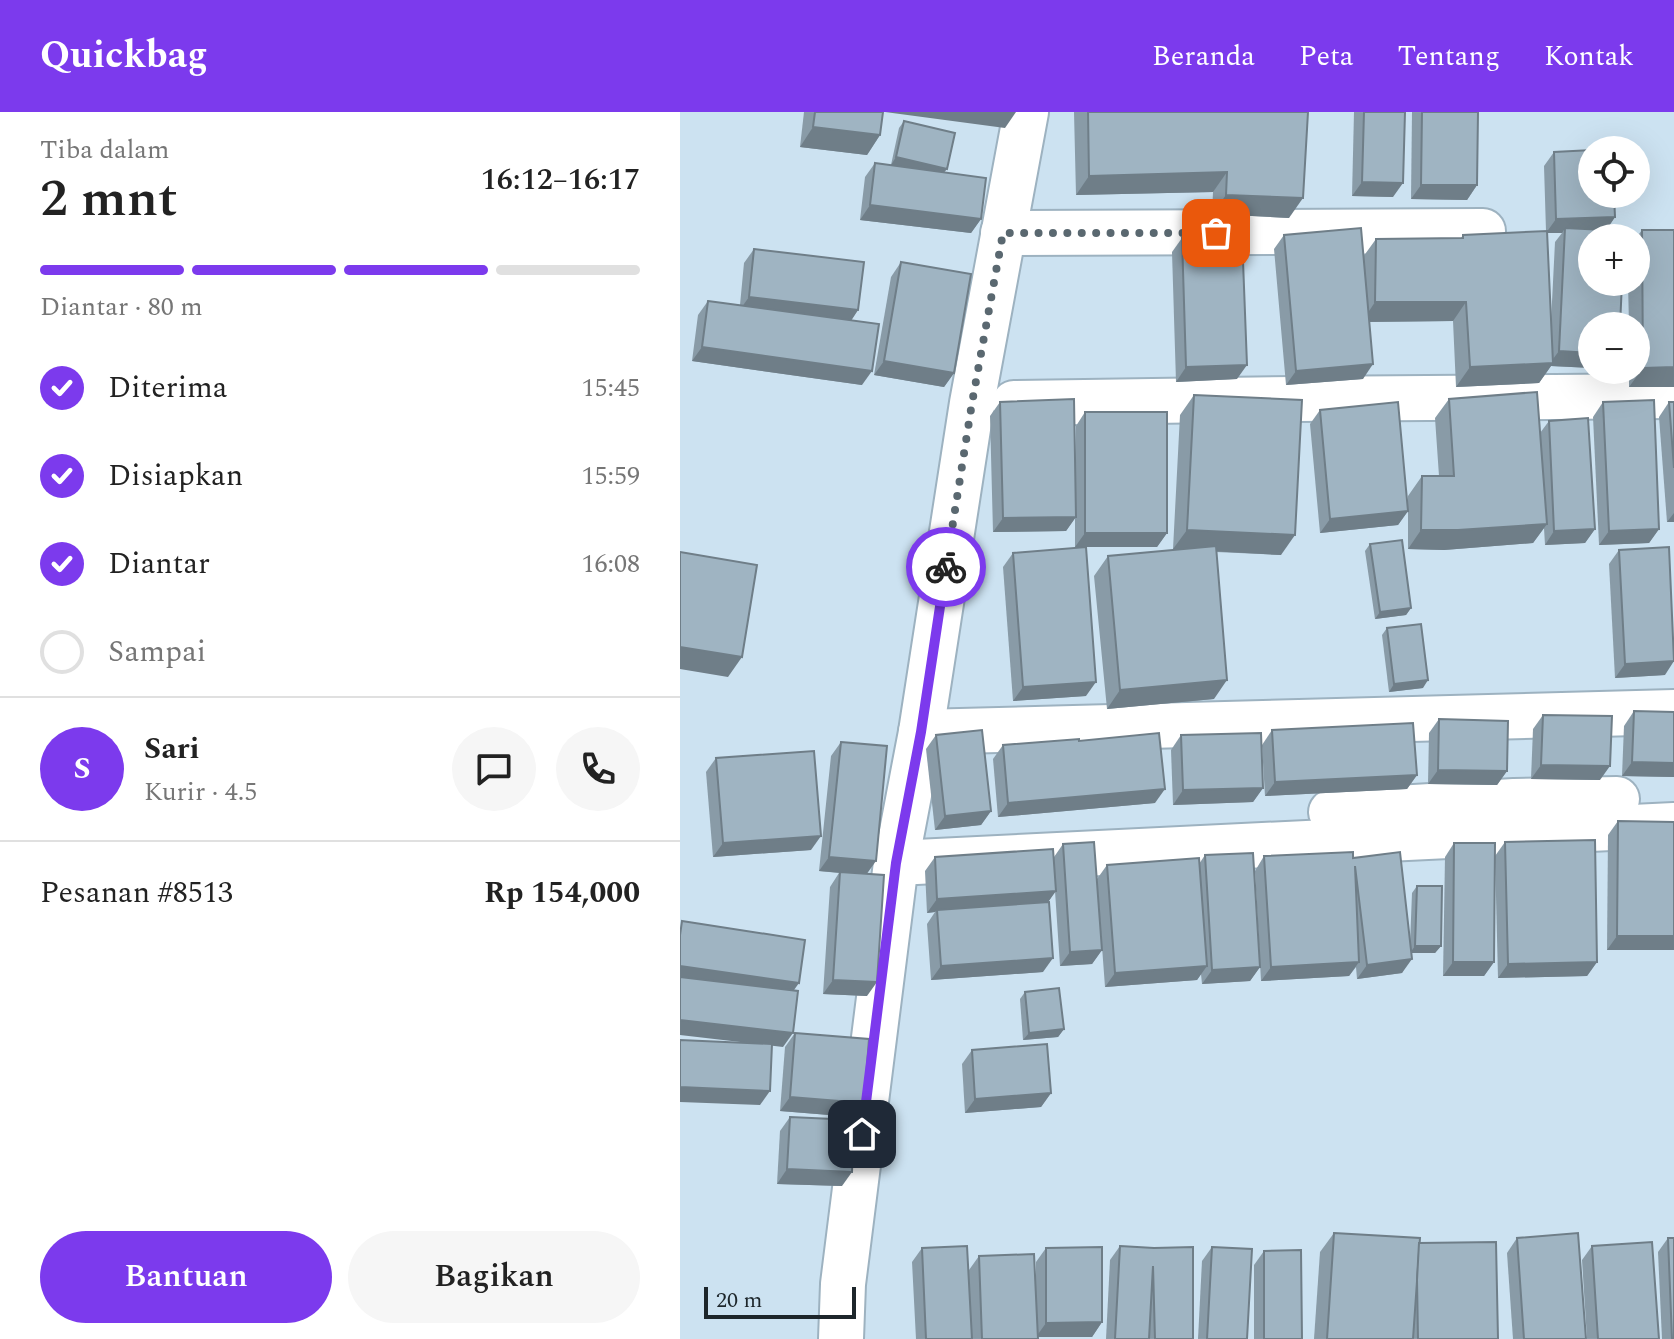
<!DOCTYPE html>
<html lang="id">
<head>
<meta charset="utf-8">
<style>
	:root { --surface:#fff; --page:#f6f6f6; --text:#222; --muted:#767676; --line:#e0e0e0; --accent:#7c3aed }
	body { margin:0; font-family:Spectral,serif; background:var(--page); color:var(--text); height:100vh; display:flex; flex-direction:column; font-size:30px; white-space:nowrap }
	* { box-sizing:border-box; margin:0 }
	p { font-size:26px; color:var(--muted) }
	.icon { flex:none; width:44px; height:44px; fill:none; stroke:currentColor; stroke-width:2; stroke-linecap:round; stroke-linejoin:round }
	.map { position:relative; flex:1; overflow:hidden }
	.sheet { display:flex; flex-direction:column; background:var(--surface); width:680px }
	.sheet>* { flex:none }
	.controls { position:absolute; left:898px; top:24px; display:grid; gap:16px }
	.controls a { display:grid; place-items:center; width:72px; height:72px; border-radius:50%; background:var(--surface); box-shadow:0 8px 32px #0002; font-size:40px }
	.scale { position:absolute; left:24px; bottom:20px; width:152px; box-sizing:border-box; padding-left:8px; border:4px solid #1d262b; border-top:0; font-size:22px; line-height:28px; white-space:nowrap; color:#1d262b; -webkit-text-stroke:6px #cce2f1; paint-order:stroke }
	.pin { position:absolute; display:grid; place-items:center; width:68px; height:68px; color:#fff; margin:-34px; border-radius:16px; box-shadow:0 4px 12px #0006 }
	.courier { position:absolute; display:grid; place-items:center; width:80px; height:80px; margin:-40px; border:6px solid #7c3aed; border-radius:50%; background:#fff; color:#222; box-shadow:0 2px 10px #0007 }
	.overview em { font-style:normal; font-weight:600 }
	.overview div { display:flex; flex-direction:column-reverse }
	.overview { display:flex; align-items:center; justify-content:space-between; height:136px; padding:0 40px }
	h1 { font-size:52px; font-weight:600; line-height:60px }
	.bar { display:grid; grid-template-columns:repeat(4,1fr); gap:12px 8px; align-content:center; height:96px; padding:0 40px }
	.bar i { height:10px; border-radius:6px; background:var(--line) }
	.bar .selected { background:var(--accent) }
	.bar p { grid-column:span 4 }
	.line { display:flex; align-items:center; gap:20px; padding:0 40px; border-top:2px solid var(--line) }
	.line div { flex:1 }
	.round { display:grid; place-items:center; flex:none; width:84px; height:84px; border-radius:42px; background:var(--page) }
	ol { padding:0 40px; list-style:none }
	li { display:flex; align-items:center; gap:24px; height:88px }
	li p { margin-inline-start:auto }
	li .icon { padding:8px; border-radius:50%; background:var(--accent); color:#fff; stroke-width:4 }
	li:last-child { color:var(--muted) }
	li i { width:44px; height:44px; border:4px solid var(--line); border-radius:50% }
	.cta { display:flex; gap:16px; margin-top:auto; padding:16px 40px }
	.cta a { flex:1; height:92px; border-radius:48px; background:var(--accent); color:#fff; font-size:32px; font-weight:600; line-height:92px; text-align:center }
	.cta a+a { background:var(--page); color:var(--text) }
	header { display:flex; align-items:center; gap:48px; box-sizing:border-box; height:112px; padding:0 40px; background:var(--accent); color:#fff }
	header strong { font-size:38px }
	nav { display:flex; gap:44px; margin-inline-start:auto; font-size:28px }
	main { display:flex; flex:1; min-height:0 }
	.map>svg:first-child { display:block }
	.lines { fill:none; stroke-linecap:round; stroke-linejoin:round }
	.minor-casing { stroke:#9db2c0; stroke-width:48 }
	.minor { stroke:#fff; stroke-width:44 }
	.wall { fill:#899ba7; fill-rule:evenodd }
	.shaded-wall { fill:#6f7e88 }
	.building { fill:#9fb4c2; stroke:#6f7e88; stroke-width:2 }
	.done { stroke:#5a6870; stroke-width:8; stroke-dasharray:0 14.4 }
	.route { stroke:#7c3aed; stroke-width:10 }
</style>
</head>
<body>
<header>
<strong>Quickbag</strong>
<nav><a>Beranda</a><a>Peta</a><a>Tentang</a><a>Kontak</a></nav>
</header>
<main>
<section class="sheet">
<div class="overview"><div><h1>2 mnt</h1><p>Tiba dalam</p></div><em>16:12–16:17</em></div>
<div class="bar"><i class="selected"></i><i class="selected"></i><i class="selected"></i><i></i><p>Diantar · 80 m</p></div>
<ol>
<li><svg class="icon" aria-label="check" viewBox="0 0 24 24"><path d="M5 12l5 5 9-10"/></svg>Diterima<p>15:45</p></li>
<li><svg class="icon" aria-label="check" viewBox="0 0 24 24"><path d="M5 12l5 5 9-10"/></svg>Disiapkan<p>15:59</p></li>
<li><svg class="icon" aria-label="check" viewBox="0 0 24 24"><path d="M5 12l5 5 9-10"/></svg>Diantar<p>16:08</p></li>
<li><i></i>Sampai</li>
</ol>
<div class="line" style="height:144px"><b class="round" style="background:var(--accent);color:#fff">S</b><div><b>Sari</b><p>Kurir · 4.5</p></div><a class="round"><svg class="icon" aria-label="chat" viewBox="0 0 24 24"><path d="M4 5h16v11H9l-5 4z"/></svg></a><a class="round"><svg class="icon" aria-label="phone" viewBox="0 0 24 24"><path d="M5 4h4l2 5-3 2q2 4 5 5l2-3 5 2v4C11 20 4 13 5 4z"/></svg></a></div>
<div class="line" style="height:104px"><div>Pesanan #8513</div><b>Rp 154,000</b></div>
<div class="cta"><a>Bantuan</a><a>Bagikan</a></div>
</section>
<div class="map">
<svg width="994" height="1227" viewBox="0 0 994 1227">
	<rect width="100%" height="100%" fill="#cce2f1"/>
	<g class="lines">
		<defs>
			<g id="minor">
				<path d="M 323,121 L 803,119"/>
				<path d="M 334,291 L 615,287 L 994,284"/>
				<path d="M 241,620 L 994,600"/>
				<path d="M 651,700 L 834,689 L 937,687"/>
				<path d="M 216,751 L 994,713"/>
				<path d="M 161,1227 L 163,1172 L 216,751 L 241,620 L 292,291 L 346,0"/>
			</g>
		</defs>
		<!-- minor casing -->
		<use href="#minor" class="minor-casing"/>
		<!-- minor -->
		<use href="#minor" class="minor"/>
	</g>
	<!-- wall -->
	<g class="wall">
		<path d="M 124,0 L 203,0 L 200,23 L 187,43 L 120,35 Z"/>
		<path d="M 394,0 L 628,0 L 609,106 L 532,102 L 533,80 L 396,83 Z"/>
		<path d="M 674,0 L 725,0 L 713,85 L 672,84 Z"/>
		<path d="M 732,0 L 798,0 L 797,73 L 787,88 L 731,87 Z"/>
		<path d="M 224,9 L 301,107 L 291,121 L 180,108 L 185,65 L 195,51 L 211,53 L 219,16 Z"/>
		<path d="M 874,40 L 935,105 L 926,118 L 912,214 L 912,256 L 871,254 L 859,271 L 776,275 L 773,209 L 689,210 L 683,267 L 606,273 L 594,137 L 604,123 L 683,145 L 696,127 L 781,126 L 783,123 L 866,119 L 864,54 ZM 867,121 L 882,121 L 875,130 L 871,210 Z"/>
		<path d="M 962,118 L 994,275 L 949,275 L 949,258 L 956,258 L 956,214 L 949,214 L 948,170 L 956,170 L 956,126 Z"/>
		<path d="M 502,126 L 557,267 L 496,270 L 492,140 Z"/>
		<path d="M 74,137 L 178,198 L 171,208 L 182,273 L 12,249 L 18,203 L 28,189 L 60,193 L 64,151 Z"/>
		<path d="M 221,150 L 274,261 L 264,275 L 194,263 L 211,165 Z"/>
		<path d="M 514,283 L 601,443 L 536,440 L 534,587 L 427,597 L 414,464 L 428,444 L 500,438 L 493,437 L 500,303 Z"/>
		<path d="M 769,287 L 860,321 L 869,309 L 915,417 L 905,431 L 865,433 L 864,416 L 853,431 L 764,438 L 728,437 L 728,384 L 742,364 L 759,364 L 755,306 Z"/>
		<path d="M 320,290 L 395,370 L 396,314 L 405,300 L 487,421 L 477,435 L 395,435 L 395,406 L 386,419 L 313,420 L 310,304 Z"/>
		<path d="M 923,290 L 979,417 L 969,431 L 919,433 L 913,305 Z"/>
		<path d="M 989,290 L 994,290 L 994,410 L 987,410 L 979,305 Z"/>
		<path d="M 640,298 L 728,399 L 718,413 L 640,421 L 630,312 Z"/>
		<path d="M 690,432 L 731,496 L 726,503 L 695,507 L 685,439 Z"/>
		<path d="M 939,438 L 985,563 L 935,566 L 929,452 Z"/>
		<path d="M 333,441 L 406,584 L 333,589 L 323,455 Z"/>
		<path d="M 707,516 L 743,576 L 709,580 L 702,523 Z"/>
		<path d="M 954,599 L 994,600 L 994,665 L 942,664 L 944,614 Z"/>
		<path d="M 863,603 L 920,668 L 851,667 L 853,617 Z"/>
		<path d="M 759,607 L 827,659 L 817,673 L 748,672 L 749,621 Z"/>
		<path d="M 592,618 L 737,663 L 727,677 L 585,684 L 582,633 Z"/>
		<path d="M 256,623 L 311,699 L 301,713 L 255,718 L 246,637 Z"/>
		<path d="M 501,623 L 583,676 L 573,690 L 493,693 L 491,638 Z"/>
		<path d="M 399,629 L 475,691 L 318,705 L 313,647 L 323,633 Z"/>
		<path d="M 161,630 L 187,762 L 187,884 L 143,882 L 150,775 L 159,761 L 139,759 L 151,644 Z"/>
		<path d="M 36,646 L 131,738 L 33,745 L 26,660 Z"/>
		<path d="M 938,709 L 994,838 L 927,838 L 928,723 Z"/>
		<path d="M 825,730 L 917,850 L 907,864 L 818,866 L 815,744 Z"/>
		<path d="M 774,731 L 814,850 L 804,864 L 763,864 L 765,745 Z"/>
		<path d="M 383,732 L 422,838 L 412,852 L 380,854 L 375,779 L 368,790 L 363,860 L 251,868 L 247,812 L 255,800 L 247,801 L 245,759 L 255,745 L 374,745 Z"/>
		<path d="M 525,743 L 580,855 L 570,869 L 522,872 L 521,862 L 517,868 L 425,875 L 417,767 L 427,753 L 519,752 Z"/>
		<path d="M 584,744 L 673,746 L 730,832 L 732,781 L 737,774 L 761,834 L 755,841 L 731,841 L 722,861 L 677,867 L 676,855 L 669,864 L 581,869 L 575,759 Z"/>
		<path d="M 345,880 L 384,917 L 378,925 L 343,928 L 340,887 Z"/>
		<path d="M 115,921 L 184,991 L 174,1005 L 100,999 L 105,935 Z"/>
		<path d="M 292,938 L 371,981 L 361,995 L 285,1001 L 282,952 Z"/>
		<path d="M 110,1005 L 162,1074 L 97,1072 L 100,1019 Z"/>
		<path d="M 654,1121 L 739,1131 L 818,1227 L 634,1227 L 640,1140 Z"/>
		<path d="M 837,1126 L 906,1227 L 833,1227 L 827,1141 Z"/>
		<path d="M 988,1126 L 994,1227 L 982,1227 L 978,1140 Z"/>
		<path d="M 440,1134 L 474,1136 L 513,1227 L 426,1227 L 430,1148 Z"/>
		<path d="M 912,1134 L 979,1227 L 907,1227 L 902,1148 Z"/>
		<path d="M 532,1135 L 567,1227 L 518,1227 L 522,1149 Z"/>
		<path d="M 242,1136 L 289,1158 L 299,1144 L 356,1188 L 356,1150 L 366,1136 L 422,1210 L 412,1225 L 358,1225 L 358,1227 L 236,1227 L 232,1150 Z"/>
		<path d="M 584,1139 L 622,1227 L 574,1227 L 574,1153 Z"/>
	</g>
	<!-- shaded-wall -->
	<g class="shaded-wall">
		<path d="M 205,0 L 336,0 L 325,16 Z"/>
		<path d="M 133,15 L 200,23 L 187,43 L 120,35 Z"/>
		<path d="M 216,45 L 267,57 L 261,64 L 211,53 Z"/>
		<path d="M 547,60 L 533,80 L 396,83 L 409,64 Z"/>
		<path d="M 682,70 L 723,71 L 713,85 L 672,84 Z"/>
		<path d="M 741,73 L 797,73 L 787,88 L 731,87 Z"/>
		<path d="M 546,83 L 623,86 L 609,106 L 532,102 Z"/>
		<path d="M 190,93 L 301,107 L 291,121 L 180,108 Z"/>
		<path d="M 935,105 L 925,120 L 885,116 L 882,121 L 866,121 L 876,107 Z"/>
		<path d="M 69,185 L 178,198 L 169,212 L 59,199 Z"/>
		<path d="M 695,190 L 786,190 L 773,209 L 682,210 Z"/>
		<path d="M 22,235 L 192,259 L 182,273 L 12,249 Z"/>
		<path d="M 879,239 L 912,241 L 912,256 L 871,254 L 859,271 L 776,275 L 790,255 L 870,251 Z"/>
		<path d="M 204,249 L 274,261 L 264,275 L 194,263 Z"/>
		<path d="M 693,252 L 683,267 L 606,273 L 616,259 Z"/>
		<path d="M 567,253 L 557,267 L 496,270 L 506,255 Z"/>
		<path d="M 994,255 L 994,275 L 949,275 L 963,256 Z"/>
		<path d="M 728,399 L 718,413 L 640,421 L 650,407 Z"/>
		<path d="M 994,401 L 994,410 L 987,410 Z"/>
		<path d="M 396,405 L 386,419 L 313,420 L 323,406 Z"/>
		<path d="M 867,412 L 853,431 L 764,438 L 728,437 L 741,418 Z"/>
		<path d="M 915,417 L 905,431 L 865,433 L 874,419 Z"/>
		<path d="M 979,417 L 969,431 L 919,433 L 929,419 Z"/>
		<path d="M 507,418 L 615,423 L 601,443 L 493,437 Z"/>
		<path d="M 405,421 L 487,421 L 477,435 L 395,435 Z"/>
		<path d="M 731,496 L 726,503 L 695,507 L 700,500 Z"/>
		<path d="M 0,535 L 62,545 L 48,565 L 0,557 Z"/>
		<path d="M 994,549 L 985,563 L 935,566 L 945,552 Z"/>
		<path d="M 547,568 L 534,587 L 427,597 L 440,578 Z"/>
		<path d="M 748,568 L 743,576 L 709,580 L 714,572 Z"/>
		<path d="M 416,570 L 406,584 L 333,589 L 343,575 Z"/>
		<path d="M 952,650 L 994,651 L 994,665 L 942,664 Z"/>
		<path d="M 861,653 L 930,654 L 920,668 L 851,667 Z"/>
		<path d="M 758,658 L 827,659 L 817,673 L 748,672 Z"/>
		<path d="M 737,663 L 727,677 L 585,684 L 595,670 Z"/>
		<path d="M 583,676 L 573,690 L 493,693 L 503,678 Z"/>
		<path d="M 485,677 L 475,691 L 318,705 L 328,691 Z"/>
		<path d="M 311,699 L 301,713 L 255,718 L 265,704 Z"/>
		<path d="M 141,724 L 131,738 L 33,745 L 43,731 Z"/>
		<path d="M 149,745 L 196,749 L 186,763 L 139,759 Z"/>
		<path d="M 376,779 L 366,793 L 257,798 L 255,800 L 247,801 L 257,787 Z"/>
		<path d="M 937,824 L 994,824 L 994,838 L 927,838 Z"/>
		<path d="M 735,834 L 761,834 L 755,841 L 730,841 Z"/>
		<path d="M 422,838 L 412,852 L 380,854 L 390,840 Z"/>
		<path d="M 373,846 L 363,860 L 251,868 L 261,854 Z"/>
		<path d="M 732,847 L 722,861 L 677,867 L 687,853 Z"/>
		<path d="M 679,850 L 669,864 L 581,869 L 591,855 Z"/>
		<path d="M 773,850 L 814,850 L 804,864 L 763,864 Z"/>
		<path d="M 917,850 L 907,864 L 818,866 L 828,852 Z"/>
		<path d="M 0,854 L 119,871 L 109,885 L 0,869 Z"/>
		<path d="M 527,854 L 517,868 L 425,875 L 435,861 Z"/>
		<path d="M 580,855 L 570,869 L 522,872 L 532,858 Z"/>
		<path d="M 153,868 L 197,870 L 187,884 L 143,882 Z"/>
		<path d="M 0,908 L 113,921 L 103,935 L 0,923 Z"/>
		<path d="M 384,917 L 378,925 L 343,928 L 349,921 Z"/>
		<path d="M 0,975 L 90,979 L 80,993 L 0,990 Z"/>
		<path d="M 371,981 L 361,995 L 285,1001 L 295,987 Z"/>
		<path d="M 110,985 L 184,991 L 174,1005 L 100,999 Z"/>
		<path d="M 107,1057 L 172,1060 L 162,1074 L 97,1072 Z"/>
		<path d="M 422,1210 L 412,1225 L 356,1225 L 366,1211 Z"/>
	</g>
	<!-- building -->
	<g class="building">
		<path d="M 135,0 L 203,0 L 200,23 L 133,15 Z"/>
		<path d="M 408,0 L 628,0 L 623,86 L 546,83 L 547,60 L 409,64 Z"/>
		<path d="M 684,0 L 725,0 L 723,71 L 682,70 Z"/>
		<path d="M 742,0 L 798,0 L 797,73 L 741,73 Z"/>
		<path d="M 224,9 L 275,21 L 267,57 L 216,45 Z"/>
		<path d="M 912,38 L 912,82 L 934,82 L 935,105 L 876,107 L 874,40 Z"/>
		<path d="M 195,51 L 306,66 L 301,107 L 190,93 Z"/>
		<path d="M 681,116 L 693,252 L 616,259 L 604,123 Z"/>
		<path d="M 885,116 L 945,119 L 945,126 L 912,126 L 912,170 L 942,170 L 940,214 L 912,214 L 912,241 L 879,239 Z"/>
		<path d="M 962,118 L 994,118 L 994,255 L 963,256 Z"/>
		<path d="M 867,119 L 873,251 L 790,255 L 786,190 L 695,190 L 696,127 L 783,126 L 783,123 Z"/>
		<path d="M 562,123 L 567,253 L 506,255 L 502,126 Z"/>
		<path d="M 74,137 L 184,150 L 178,198 L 69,185 Z"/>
		<path d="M 221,150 L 291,162 L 274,261 L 204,249 Z"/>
		<path d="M 28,189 L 199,212 L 192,259 L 22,235 Z"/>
		<path d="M 857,280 L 867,412 L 778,418 L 741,418 L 742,364 L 774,364 L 769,287 Z"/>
		<path d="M 514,283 L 622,288 L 615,423 L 507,418 Z"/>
		<path d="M 394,287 L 396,405 L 323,406 L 320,290 Z"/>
		<path d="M 974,288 L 979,417 L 929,419 L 923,290 Z"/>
		<path d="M 718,290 L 728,399 L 650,407 L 640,298 Z"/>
		<path d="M 989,290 L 994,290 L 994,356 Z"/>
		<rect x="405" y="300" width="82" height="121"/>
		<path d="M 908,306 L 915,417 L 874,419 L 869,309 Z"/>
		<path d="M 722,428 L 731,496 L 700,500 L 690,432 Z"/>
		<path d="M 536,434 L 547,568 L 440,578 L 428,444 Z"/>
		<path d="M 406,435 L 416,570 L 343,575 L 333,441 Z"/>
		<path d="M 989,435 L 994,549 L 945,552 L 939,438 Z"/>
		<path d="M 0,440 L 77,453 L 62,545 L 0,535 Z"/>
		<path d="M 741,512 L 748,568 L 714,572 L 707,516 Z"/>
		<path d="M 954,599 L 994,600 L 994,651 L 952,650 Z"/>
		<path d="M 863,603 L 932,604 L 930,654 L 861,653 Z"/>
		<path d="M 759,607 L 828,609 L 827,659 L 758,658 Z"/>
		<path d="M 733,611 L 737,663 L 595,670 L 592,618 Z"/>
		<path d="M 302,618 L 311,699 L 265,704 L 256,623 Z"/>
		<path d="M 479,621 L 485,677 L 328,691 L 323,633 L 399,627 L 399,629 Z"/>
		<path d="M 581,621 L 583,676 L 503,678 L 501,623 Z"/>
		<path d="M 161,630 L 207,634 L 196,749 L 149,745 Z"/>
		<path d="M 134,639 L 141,724 L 43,731 L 36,646 Z"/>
		<path d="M 938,709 L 994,710 L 994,824 L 937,824 Z"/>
		<path d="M 915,728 L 917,850 L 828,852 L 825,730 Z"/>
		<path d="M 414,730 L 422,838 L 390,840 L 383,732 Z"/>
		<path d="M 774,731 L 815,731 L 814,850 L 773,850 Z"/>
		<path d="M 373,737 L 376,779 L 257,787 L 255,745 Z"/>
		<path d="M 673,740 L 673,746 L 720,740 L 732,847 L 687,853 L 675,754 L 679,850 L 591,855 L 584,744 Z"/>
		<path d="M 573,741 L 580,855 L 532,858 L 525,743 Z"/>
		<path d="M 519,746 L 527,854 L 435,861 L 427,753 Z"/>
		<path d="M 160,760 L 204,763 L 197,870 L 153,868 Z"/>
		<path d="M 737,774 L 762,774 L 761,834 L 735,834 Z"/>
		<path d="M 369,790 L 373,846 L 261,854 L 257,798 Z"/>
		<path d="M 2,809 L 125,828 L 119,871 L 0,854 L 0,823 Z"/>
		<path d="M 0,865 L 118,879 L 113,921 L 0,908 Z"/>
		<path d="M 379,876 L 384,917 L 349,921 L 345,880 Z"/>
		<path d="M 115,921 L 189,927 L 184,991 L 110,985 Z"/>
		<path d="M 0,928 L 92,932 L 90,979 L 0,975 Z"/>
		<path d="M 367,932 L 371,981 L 295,987 L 292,938 Z"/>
		<path d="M 110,1005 L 174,1008 L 172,1060 L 107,1057 Z"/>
		<path d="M 654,1121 L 740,1126 L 733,1227 L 647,1227 Z"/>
		<path d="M 898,1121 L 906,1227 L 844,1227 L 837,1126 Z"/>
		<path d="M 988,1126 L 994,1126 L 994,1227 L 992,1227 Z"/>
		<path d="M 816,1130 L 818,1227 L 738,1227 L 737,1168 L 739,1131 Z"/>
		<path d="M 972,1130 L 979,1227 L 918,1227 L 912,1134 Z"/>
		<path d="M 287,1134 L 292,1227 L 246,1227 L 242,1136 Z"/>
		<path d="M 440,1134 L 474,1136 L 513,1135 L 513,1227 L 475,1227 L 473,1154 L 469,1227 L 435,1227 Z"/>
		<path d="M 422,1135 L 422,1210 L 366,1211 L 366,1136 Z"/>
		<path d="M 532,1135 L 572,1137 L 567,1227 L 527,1227 Z"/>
		<path d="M 621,1138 L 622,1227 L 584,1227 L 584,1139 Z"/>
		<path d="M 354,1142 L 358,1227 L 302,1227 L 299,1144 Z"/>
	</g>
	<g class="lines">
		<!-- done -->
		<path class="done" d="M 266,455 L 292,291 L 323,121 L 536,121"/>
		<!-- route -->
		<path class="route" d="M 182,1022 L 216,751 L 241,620 L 266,455"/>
	</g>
</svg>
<div class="controls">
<a><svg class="icon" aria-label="locate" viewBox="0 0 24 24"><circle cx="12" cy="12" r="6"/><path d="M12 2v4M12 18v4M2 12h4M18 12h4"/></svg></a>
<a>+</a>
<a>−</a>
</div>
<div class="scale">20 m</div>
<div class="pin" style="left:536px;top:121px;background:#ea580c"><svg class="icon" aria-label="bag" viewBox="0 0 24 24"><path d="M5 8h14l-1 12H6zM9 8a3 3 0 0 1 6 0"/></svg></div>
<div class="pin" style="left:182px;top:1022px;background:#1f2937"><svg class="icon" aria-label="home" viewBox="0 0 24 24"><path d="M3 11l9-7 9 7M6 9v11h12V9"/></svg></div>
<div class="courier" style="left:266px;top:455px"><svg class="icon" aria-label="bike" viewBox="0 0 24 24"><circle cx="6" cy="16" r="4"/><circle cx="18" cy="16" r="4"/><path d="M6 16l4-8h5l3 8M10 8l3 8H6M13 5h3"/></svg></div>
</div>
</main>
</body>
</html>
